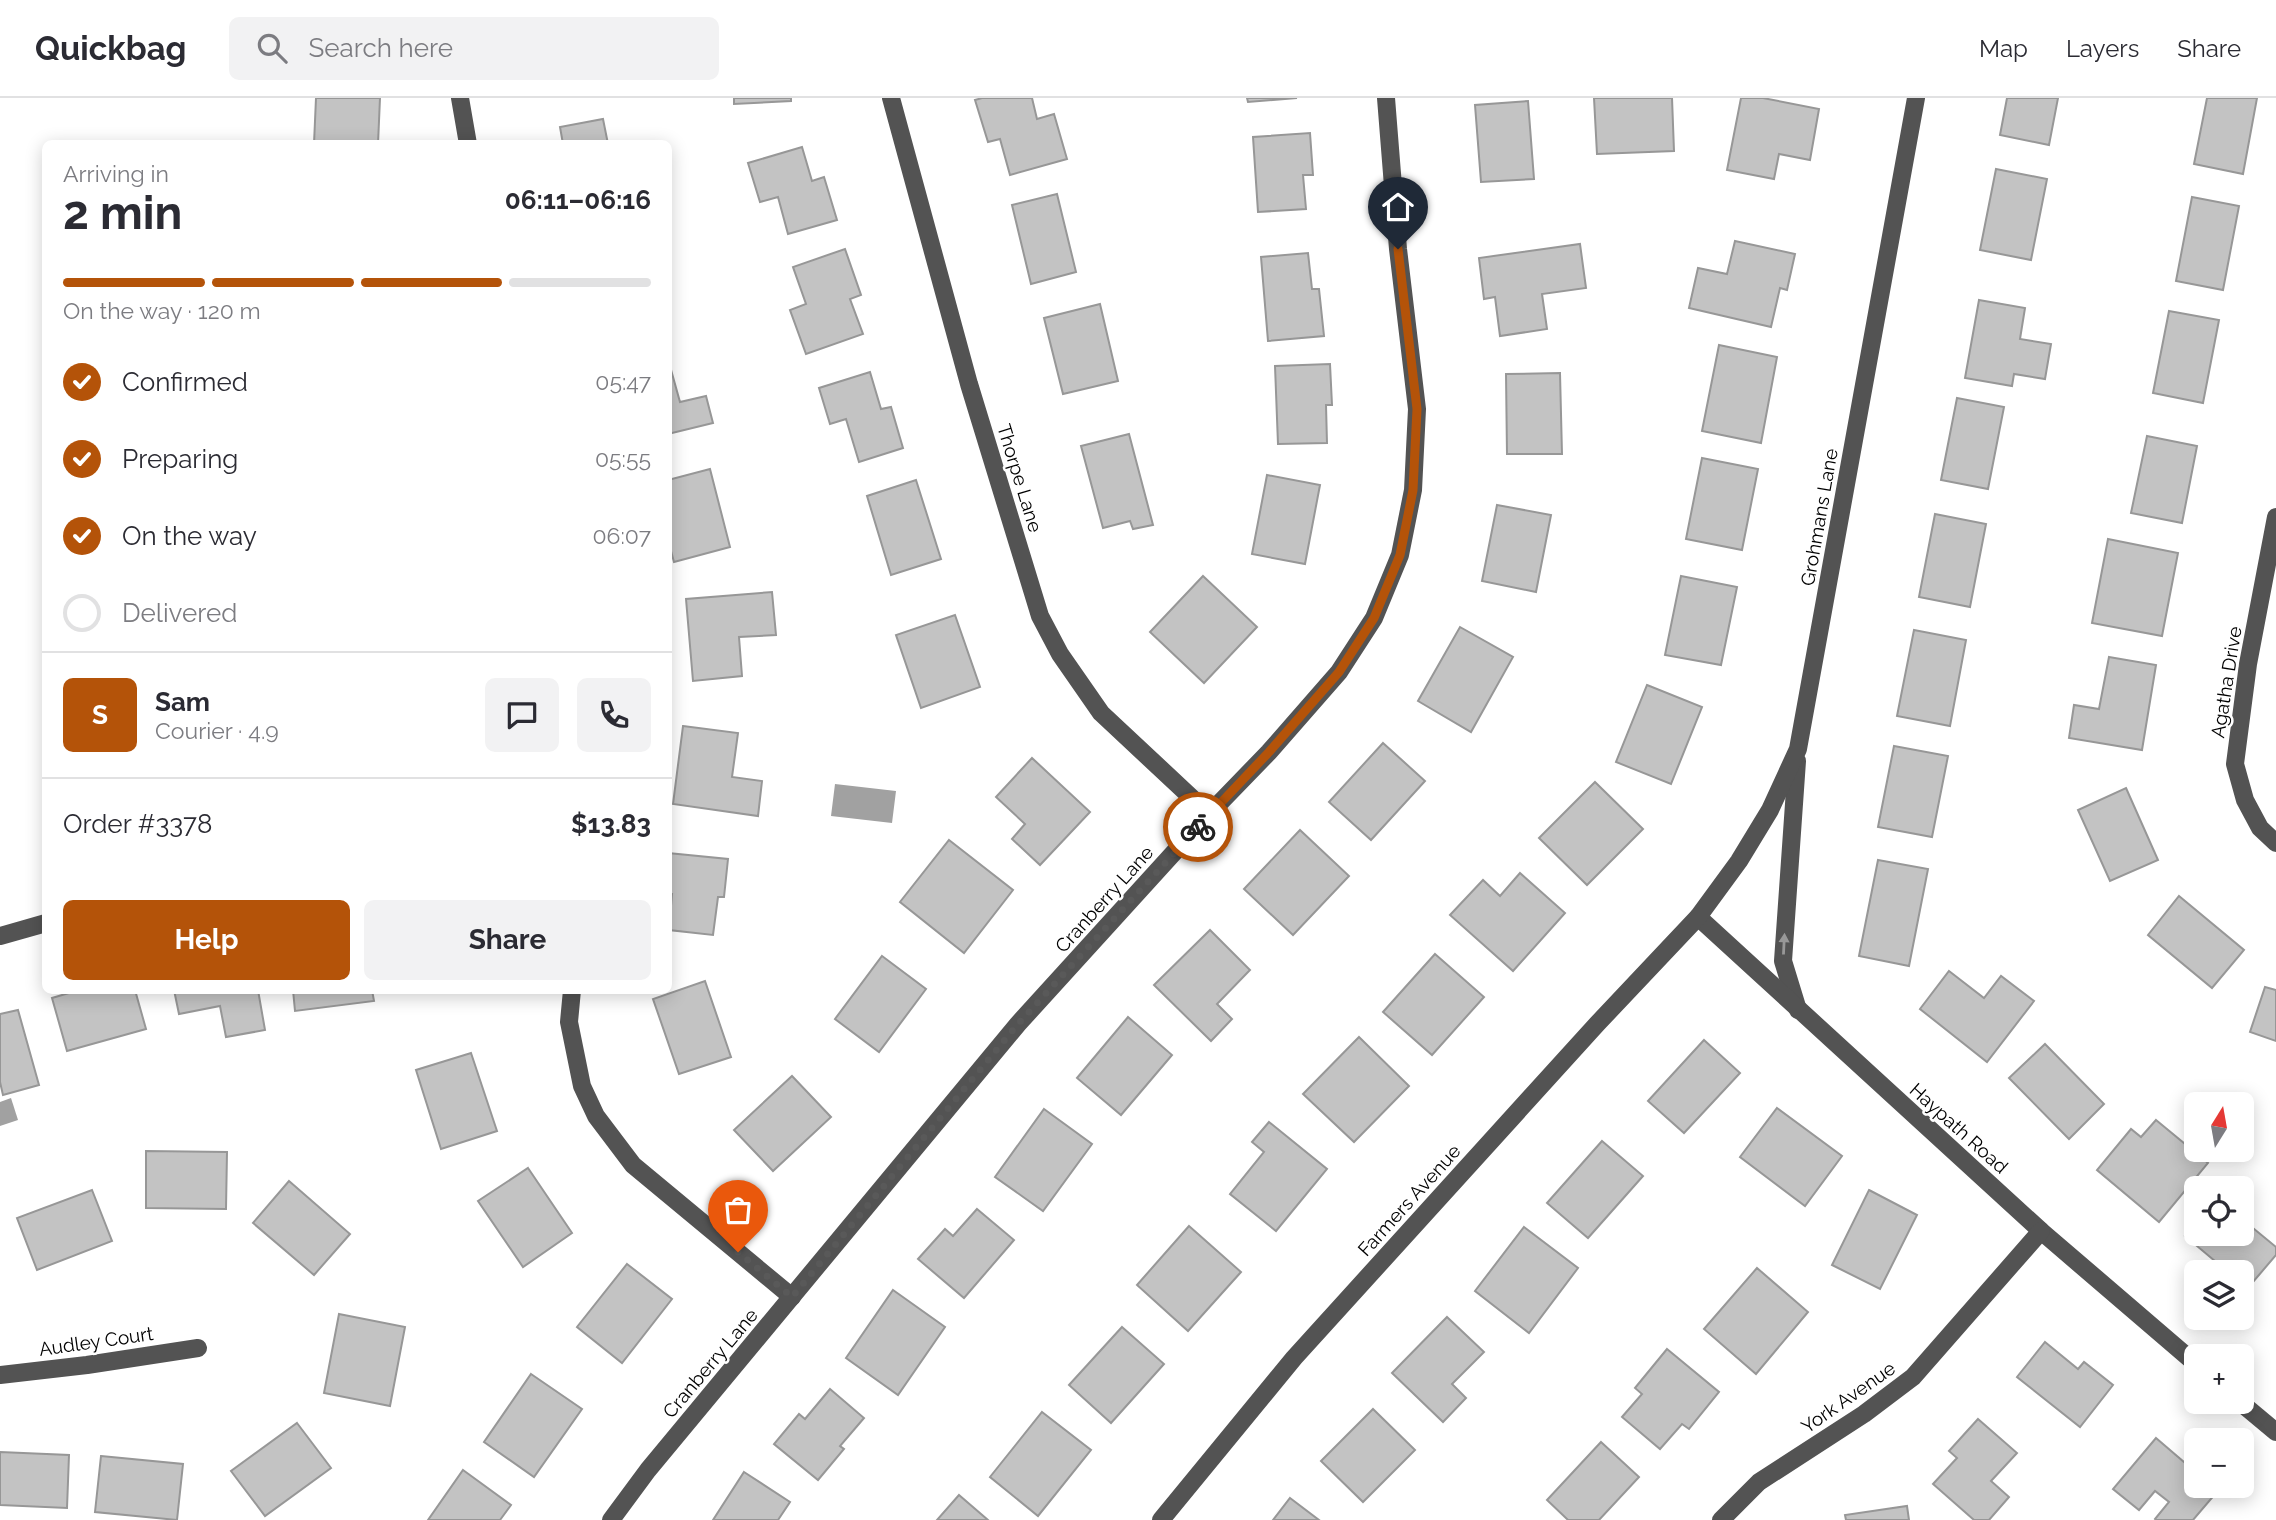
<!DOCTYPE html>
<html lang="en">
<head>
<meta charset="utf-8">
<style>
	:root { --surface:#fff; --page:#f2f2f3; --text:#2b2b33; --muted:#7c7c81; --line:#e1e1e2; --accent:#b45309 }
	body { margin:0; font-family:Raleway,sans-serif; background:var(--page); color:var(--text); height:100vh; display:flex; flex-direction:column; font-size:26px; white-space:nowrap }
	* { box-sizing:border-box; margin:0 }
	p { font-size:23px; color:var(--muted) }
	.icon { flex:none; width:38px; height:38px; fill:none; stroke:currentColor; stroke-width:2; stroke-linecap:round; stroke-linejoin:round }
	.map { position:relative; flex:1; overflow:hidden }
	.side { position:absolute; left:42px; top:42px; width:630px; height:854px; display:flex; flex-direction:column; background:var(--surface); border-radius:10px; box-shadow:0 4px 18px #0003 }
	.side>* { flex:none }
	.needle { width:46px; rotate:11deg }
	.tools { position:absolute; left:2184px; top:994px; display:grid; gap:14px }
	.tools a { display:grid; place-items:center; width:70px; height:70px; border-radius:10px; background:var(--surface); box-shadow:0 4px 18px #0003; font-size:35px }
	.pin { position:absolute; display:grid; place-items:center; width:60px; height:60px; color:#fff; margin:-72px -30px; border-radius:50% 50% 50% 0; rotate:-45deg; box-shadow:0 0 7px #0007 }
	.pin .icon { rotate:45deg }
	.courier { position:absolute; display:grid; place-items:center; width:70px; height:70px; margin:-35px; border:5px solid #b45309; border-radius:50%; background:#fff; color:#222; box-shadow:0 2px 9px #0007 }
	.summary em { font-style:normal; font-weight:700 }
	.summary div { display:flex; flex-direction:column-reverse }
	.summary { display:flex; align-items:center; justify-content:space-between; height:119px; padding:0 21px }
	h1 { font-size:46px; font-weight:700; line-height:52px }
	.bar { display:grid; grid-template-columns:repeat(4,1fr); gap:10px 7px; align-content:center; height:84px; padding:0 21px }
	.bar i { height:9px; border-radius:5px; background:var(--line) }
	.bar .active { background:var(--accent) }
	.bar p { grid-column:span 4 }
	.line { display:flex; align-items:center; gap:18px; padding:0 21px; border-top:2px solid var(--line) }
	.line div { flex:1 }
	.round { display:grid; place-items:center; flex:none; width:74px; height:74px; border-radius:10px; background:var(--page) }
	ol { padding:0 21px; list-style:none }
	li { display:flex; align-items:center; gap:21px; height:77px }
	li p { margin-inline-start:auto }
	li .icon { padding:7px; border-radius:50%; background:var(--accent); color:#fff; stroke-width:4 }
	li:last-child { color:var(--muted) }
	li i { width:38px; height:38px; border:4px solid var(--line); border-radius:50% }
	.action { display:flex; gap:14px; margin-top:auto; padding:14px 21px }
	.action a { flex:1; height:80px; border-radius:10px; background:var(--accent); color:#fff; font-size:28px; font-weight:700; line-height:80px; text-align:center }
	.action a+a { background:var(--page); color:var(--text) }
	header { display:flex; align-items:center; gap:42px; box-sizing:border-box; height:98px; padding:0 35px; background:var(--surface); border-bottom:2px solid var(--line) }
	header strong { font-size:33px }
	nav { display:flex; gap:38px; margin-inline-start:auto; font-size:24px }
	.search { width:490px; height:63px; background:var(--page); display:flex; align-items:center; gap:18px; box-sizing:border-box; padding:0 24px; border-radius:10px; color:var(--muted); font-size:26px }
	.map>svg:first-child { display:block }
	.water { fill:#a1a1a1 }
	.building { fill:#c3c3c3; stroke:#979797; stroke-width:2 }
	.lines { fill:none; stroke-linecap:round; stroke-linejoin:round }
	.minor { stroke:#535353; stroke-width:18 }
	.oneway { fill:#989898 }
	.done { stroke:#595959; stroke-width:7; stroke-dasharray:0 12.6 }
	.route { stroke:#b45309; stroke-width:9 }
	.labels { text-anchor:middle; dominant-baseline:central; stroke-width:5; stroke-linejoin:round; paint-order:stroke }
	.street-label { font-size:19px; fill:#000; stroke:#fff }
</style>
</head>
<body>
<header>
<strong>Quickbag</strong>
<div class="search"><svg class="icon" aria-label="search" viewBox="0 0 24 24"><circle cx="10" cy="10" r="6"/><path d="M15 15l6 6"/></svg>Search here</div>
<nav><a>Map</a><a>Layers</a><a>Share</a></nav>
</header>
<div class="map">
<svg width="2276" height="1422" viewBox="0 0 2276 1422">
	<rect width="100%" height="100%" fill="#fff"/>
	<!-- water -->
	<g class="water">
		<path d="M 835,686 L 896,693 L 892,725 L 831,718 Z"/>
		<path d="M 11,1000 L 18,1022 L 0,1028 L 0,1004 Z"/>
	</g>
	<!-- building -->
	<g class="building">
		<path d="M 316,0 L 380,0 L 378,46 L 314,46 Z"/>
		<path d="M 734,0 L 791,0 L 791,3 L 734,6 Z"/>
		<path d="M 982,0 L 1032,0 L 1037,21 L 1054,16 L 1067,61 L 1010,77 L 1000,41 L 988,44 L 975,2 Z"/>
		<path d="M 1247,0 L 1297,0 L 1248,4 Z"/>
		<path d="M 1594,0 L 1672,0 L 1674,53 L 1597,56 Z"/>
		<path d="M 1741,0 L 1763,0 L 1819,11 L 1810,62 L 1779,56 L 1774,81 L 1727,72 Z"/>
		<path d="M 2007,0 L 2058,0 L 2049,47 L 2000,37 Z"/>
		<path d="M 2207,0 L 2257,0 L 2243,76 L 2194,66 Z"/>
		<path d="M 1528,3 L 1534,81 L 1481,84 L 1475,7 Z"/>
		<path d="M 603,21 L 608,46 L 563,46 L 560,29 Z"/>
		<path d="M 1310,35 L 1313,77 L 1303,77 L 1306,111 L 1258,114 L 1253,39 Z"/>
		<path d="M 802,49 L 812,83 L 824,79 L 837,122 L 788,136 L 778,99 L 760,104 L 748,65 Z"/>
		<path d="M 1996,71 L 2047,81 L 2031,162 L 1980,152 Z"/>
		<path d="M 1057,96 L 1076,174 L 1031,186 L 1012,107 Z"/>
		<path d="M 2192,99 L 2239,108 L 2223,192 L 2176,183 Z"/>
		<path d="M 1735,143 L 1795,156 L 1787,192 L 1780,190 L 1771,229 L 1689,210 L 1698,170 L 1727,176 Z"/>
		<path d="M 1580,146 L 1586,190 L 1542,196 L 1547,231 L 1500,238 L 1495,199 L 1484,201 L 1479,160 Z"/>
		<path d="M 845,151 L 861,197 L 850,201 L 863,236 L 806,256 L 790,212 L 806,206 L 793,169 Z"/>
		<path d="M 1308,155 L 1312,191 L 1319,191 L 1324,238 L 1268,243 L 1261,159 Z"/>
		<path d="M 1979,202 L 2025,210 L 2020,241 L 2051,246 L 2045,281 L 2014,276 L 2012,288 L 1965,280 Z"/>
		<path d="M 1100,206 L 1118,283 L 1063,296 L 1044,220 Z"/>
		<path d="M 2169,213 L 2219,222 L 2203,305 L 2153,295 Z"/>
		<path d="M 1719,247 L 1777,259 L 1761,345 L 1702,333 Z"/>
		<path d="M 668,261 L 680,304 L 706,298 L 713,325 L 668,336 Z"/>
		<path d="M 1330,266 L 1332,307 L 1326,307 L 1327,345 L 1278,346 L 1275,268 Z"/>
		<path d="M 870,274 L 881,311 L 891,309 L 903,350 L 859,364 L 846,321 L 830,326 L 819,290 Z"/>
		<path d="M 1560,275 L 1562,356 L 1507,356 L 1506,276 Z"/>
		<path d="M 1957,300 L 2004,309 L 1988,391 L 1941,382 Z"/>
		<path d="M 1129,336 L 1153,427 L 1133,431 L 1130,423 L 1103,430 L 1081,348 Z"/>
		<path d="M 2147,338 L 2197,348 L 2182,425 L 2131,415 Z"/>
		<path d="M 1702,360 L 1758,371 L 1742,452 L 1686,441 Z"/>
		<path d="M 710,371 L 730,449 L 674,464 L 668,442 L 668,382 Z"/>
		<path d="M 1267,377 L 1320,387 L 1305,466 L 1252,456 Z"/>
		<path d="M 916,382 L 941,461 L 891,477 L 867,398 Z"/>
		<path d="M 1497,407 L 1551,417 L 1536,494 L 1482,483 Z"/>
		<path d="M 1935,416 L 1986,426 L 1970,509 L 1919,499 Z"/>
		<path d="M 2108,441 L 2178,455 L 2162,538 L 2092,525 Z"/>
		<path d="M 1203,478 L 1257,529 L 1204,585 L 1150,534 Z"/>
		<path d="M 1681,478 L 1737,489 L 1721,567 L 1665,557 Z"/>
		<path d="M 772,494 L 776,537 L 739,539 L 742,578 L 693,583 L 686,501 Z"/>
		<path d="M 955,517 L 980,589 L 921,610 L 896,537 Z"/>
		<path d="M 1460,529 L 1513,559 L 1471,634 L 1418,603 Z"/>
		<path d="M 1914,532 L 1966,542 L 1950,628 L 1897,618 Z"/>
		<path d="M 2109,559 L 2156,567 L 2142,652 L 2069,640 L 2074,607 L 2099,611 Z"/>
		<path d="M 1647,587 L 1702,609 L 1671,686 L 1616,664 Z"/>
		<path d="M 683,628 L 738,635 L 732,679 L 762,683 L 758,718 L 673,706 Z"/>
		<path d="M 1383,645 L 1425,683 L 1371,742 L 1329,704 Z"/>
		<path d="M 1894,648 L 1948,658 L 1932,739 L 1878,729 Z"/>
		<path d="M 1032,660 L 1090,714 L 1040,767 L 1012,741 L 1025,726 L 996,699 Z"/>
		<path d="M 1595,684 L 1643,731 L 1587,787 L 1539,740 Z"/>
		<path d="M 2126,690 L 2158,762 L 2110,783 L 2078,712 Z"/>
		<path d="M 1300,732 L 1349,778 L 1293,837 L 1244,791 Z"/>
		<path d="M 949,742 L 1013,792 L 964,855 L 900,804 Z"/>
		<path d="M 668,755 L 728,761 L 724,799 L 718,799 L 713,837 L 669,832 L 672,796 L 668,796 Z"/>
		<path d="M 1878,762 L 1928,771 L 1909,868 L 1859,858 Z"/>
		<path d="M 1520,775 L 1565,815 L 1513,873 L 1450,817 L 1483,782 L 1500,798 Z"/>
		<path d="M 2179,798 L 2244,852 L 2212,890 L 2148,837 Z"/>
		<path d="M 1210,832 L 1250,872 L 1217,906 L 1232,921 L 1211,943 L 1154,887 Z"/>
		<path d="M 1435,856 L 1484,899 L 1432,957 L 1383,914 Z"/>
		<path d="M 882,858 L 926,891 L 879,954 L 835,921 Z"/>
		<path d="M 1949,873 L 1984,900 L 2001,878 L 2034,903 L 1987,964 L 1920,911 Z"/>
		<path d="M 705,883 L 731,959 L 679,976 L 653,901 Z"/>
		<path d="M 2265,889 L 2276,892 L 2276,943 L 2250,934 Z"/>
		<path d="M 79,892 L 135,892 L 146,931 L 67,953 L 52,900 Z"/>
		<path d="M 174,892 L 258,892 L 265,932 L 226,939 L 220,908 L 179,916 Z"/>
		<path d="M 293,892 L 372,892 L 374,903 L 295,913 Z"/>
		<path d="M 18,912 L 39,987 L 3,997 L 0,984 L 0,916 Z"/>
		<path d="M 1128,919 L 1172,957 L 1121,1017 L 1077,980 Z"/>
		<path d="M 1359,939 L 1409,988 L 1354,1044 L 1303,996 Z"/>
		<path d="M 1704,942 L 1740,975 L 1684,1035 L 1648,1003 Z"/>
		<path d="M 2045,946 L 2104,1006 L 2069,1041 L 2009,980 Z"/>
		<path d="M 471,955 L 497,1033 L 441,1051 L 416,972 Z"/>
		<path d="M 792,978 L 831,1019 L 773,1073 L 734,1032 Z"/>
		<path d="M 1777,1010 L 1842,1058 L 1805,1108 L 1740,1059 Z"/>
		<path d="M 1044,1011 L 1092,1046 L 1043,1113 L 995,1079 Z"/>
		<path d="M 2156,1022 L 2208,1065 L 2159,1124 L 2097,1072 L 2131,1031 L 2141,1039 Z"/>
		<path d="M 1269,1024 L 1327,1071 L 1276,1133 L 1230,1096 L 1264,1054 L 1252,1044 Z"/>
		<path d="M 1602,1043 L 1643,1078 L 1588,1140 L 1547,1105 Z"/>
		<path d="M 146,1053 L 227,1054 L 226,1111 L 146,1110 Z"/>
		<path d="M 528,1070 L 572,1135 L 523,1169 L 478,1103 Z"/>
		<path d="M 289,1083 L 350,1136 L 314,1177 L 253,1125 Z"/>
		<path d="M 92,1092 L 112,1143 L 37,1172 L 17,1120 Z"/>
		<path d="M 1869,1092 L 1917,1117 L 1880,1191 L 1832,1167 Z"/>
		<path d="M 977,1111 L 1014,1142 L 964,1200 L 918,1161 L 945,1131 L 953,1138 Z"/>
		<path d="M 2242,1121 L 2276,1149 L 2276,1157 L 2247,1191 L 2242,1186 L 2242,1174 L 2228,1174 L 2185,1138 L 2196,1125 L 2196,1136 L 2242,1136 Z"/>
		<path d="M 1189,1128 L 1241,1174 L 1188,1233 L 1137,1187 Z"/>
		<path d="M 1524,1129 L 1578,1170 L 1529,1235 L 1475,1193 Z"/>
		<path d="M 627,1166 L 672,1201 L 622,1265 L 577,1229 Z"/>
		<path d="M 1757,1170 L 1808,1214 L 1756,1276 L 1704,1231 Z"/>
		<path d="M 893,1192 L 945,1229 L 898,1297 L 846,1260 Z"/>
		<path d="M 339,1216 L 405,1229 L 390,1308 L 324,1295 Z"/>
		<path d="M 1447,1219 L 1484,1254 L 1452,1286 L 1466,1300 L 1443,1324 L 1392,1275 Z"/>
		<path d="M 1122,1229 L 1164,1266 L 1111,1325 L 1069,1287 Z"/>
		<path d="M 2045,1244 L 2078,1271 L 2084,1264 L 2113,1287 L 2080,1329 L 2017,1279 Z"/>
		<path d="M 1667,1251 L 1719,1294 L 1689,1331 L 1682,1326 L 1660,1351 L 1622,1319 L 1642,1296 L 1635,1290 Z"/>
		<path d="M 531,1276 L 582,1311 L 534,1379 L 484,1344 Z"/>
		<path d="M 830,1291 L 864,1320 L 840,1348 L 844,1351 L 818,1382 L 774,1346 L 799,1316 L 805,1321 Z"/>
		<path d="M 1373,1311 L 1415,1352 L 1363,1404 L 1321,1363 Z"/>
		<path d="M 1042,1314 L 1091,1352 L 1038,1418 L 990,1379 Z"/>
		<path d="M 1978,1321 L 2017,1355 L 1991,1383 L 2009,1399 L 1989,1422 L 1974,1422 L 1933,1386 L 1957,1360 L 1949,1353 Z"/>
		<path d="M 297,1325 L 331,1370 L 265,1418 L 231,1373 Z"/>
		<path d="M 2156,1340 L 2184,1364 L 2188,1359 L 2196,1366 L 2196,1388 L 2222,1388 L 2193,1422 L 2156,1422 L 2155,1421 L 2169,1404 L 2155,1393 L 2139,1412 L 2113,1391 Z"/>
		<path d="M 1601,1344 L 1639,1379 L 1599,1422 L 1568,1422 L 1547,1402 Z"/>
		<path d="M 0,1354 L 69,1357 L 67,1410 L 0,1407 Z"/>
		<path d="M 101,1358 L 183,1366 L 177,1422 L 95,1414 Z"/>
		<path d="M 463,1372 L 511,1407 L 500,1422 L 428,1422 Z"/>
		<path d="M 744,1374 L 790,1404 L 778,1422 L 713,1422 Z"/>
		<path d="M 959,1397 L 988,1422 L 937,1422 Z"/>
		<path d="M 1290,1400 L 1319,1422 L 1273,1422 Z"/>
		<path d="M 1907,1408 L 1909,1422 L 1846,1422 L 1845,1417 Z"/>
	</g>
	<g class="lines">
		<!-- minor -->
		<g class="minor">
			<path d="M 460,0 L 468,46"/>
			<path d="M 891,0 L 969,286 L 1040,518 L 1060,556 L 1101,615 L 1209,716"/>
			<path d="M 2276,419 L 2248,566 L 2235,666 L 2245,702 L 2260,730 L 2276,745"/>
			<path d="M 1797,663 L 1783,863 L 1798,912"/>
			<path d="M 1698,819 L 2041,1133 L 2196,1266"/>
			<path d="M 0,838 L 46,825"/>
			<path d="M 572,892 L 569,924 L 582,988 L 596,1018 L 633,1067 L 792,1199"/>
			<path d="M 0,1277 L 87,1267 L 198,1250"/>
			<path d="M 2240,1304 L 2276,1334"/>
			<path d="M 611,1422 L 648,1372 L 1018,926 L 1209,716 L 1269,654 L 1339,574 L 1374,520 L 1400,457 L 1413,392 L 1417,311 L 1398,151 L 1386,0"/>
			<path d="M 1161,1422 L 1294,1260 L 1597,926 L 1698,819 L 1739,763 L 1770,712 L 1798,651 L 1916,0"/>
			<path d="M 1721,1422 L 1759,1384 L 1864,1316 L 1913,1279 L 2041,1133"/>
		</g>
	</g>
	<!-- one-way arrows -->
	<defs><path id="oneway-solid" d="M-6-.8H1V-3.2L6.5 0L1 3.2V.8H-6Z" transform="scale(1.75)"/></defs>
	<use class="oneway" href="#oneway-solid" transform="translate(1784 846) rotate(-87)"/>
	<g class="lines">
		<!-- done -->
		<path class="done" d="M 738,1154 L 792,1199 L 1018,926 L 1198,729"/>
		<!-- route -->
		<path class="route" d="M 1198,729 L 1269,654 L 1339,574 L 1374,520 L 1400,457 L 1413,392 L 1417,311 L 1398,151"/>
	</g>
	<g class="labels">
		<!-- street labels -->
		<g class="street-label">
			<text transform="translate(1020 380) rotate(73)">Thorpe Lane</text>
			<text transform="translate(1819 419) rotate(-80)">Grohmans Lane</text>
			<text transform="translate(2226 584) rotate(-81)">Agatha Drive</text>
			<text transform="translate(1104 801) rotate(-48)">Cranberry Lane</text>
			<text transform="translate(1959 1030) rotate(42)">Haypath Road</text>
			<text transform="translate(1409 1102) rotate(-48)">Farmers Avenue</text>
			<text transform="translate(96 1243) rotate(-8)">Audley Court</text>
			<text transform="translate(710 1265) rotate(-50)">Cranberry Lane</text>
			<text transform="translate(1848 1299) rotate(-35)">York Avenue</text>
		</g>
	</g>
</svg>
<div class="tools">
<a><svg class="needle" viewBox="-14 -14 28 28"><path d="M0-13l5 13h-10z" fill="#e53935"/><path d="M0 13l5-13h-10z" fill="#7c7c81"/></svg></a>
<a><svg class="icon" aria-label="locate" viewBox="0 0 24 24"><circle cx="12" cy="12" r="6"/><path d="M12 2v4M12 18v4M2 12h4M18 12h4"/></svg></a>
<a><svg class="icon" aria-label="layers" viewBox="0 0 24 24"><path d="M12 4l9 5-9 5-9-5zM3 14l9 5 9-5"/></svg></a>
<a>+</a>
<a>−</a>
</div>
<div class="pin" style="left:738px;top:1154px;background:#ea580c"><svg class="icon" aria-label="bag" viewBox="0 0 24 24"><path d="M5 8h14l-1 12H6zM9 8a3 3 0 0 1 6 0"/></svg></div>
<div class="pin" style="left:1398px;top:151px;background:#1f2937"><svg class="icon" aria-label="home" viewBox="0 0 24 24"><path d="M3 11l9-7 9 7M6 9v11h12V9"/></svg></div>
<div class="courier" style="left:1198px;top:729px"><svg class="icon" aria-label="bike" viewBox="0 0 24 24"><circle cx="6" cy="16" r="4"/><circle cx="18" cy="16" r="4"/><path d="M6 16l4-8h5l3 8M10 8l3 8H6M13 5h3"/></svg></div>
<section class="side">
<div class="summary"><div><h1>2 min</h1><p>Arriving in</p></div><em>06:11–06:16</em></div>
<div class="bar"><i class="active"></i><i class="active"></i><i class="active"></i><i></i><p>On the way · 120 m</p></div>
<ol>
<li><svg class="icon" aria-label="check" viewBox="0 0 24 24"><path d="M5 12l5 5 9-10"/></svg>Confirmed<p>05:47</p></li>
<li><svg class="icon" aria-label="check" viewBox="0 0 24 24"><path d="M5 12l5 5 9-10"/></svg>Preparing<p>05:55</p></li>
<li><svg class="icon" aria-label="check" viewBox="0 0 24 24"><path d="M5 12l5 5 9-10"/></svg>On the way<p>06:07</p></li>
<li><i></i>Delivered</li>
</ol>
<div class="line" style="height:126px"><b class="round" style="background:var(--accent);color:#fff">S</b><div><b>Sam</b><p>Courier · 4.9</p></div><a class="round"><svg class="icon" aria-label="chat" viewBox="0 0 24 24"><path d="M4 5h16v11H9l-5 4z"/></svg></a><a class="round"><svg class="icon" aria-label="phone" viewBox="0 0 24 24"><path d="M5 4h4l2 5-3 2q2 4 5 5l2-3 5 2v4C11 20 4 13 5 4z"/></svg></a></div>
<div class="line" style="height:91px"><div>Order #3378</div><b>$13.83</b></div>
<div class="action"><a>Help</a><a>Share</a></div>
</section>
</div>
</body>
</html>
